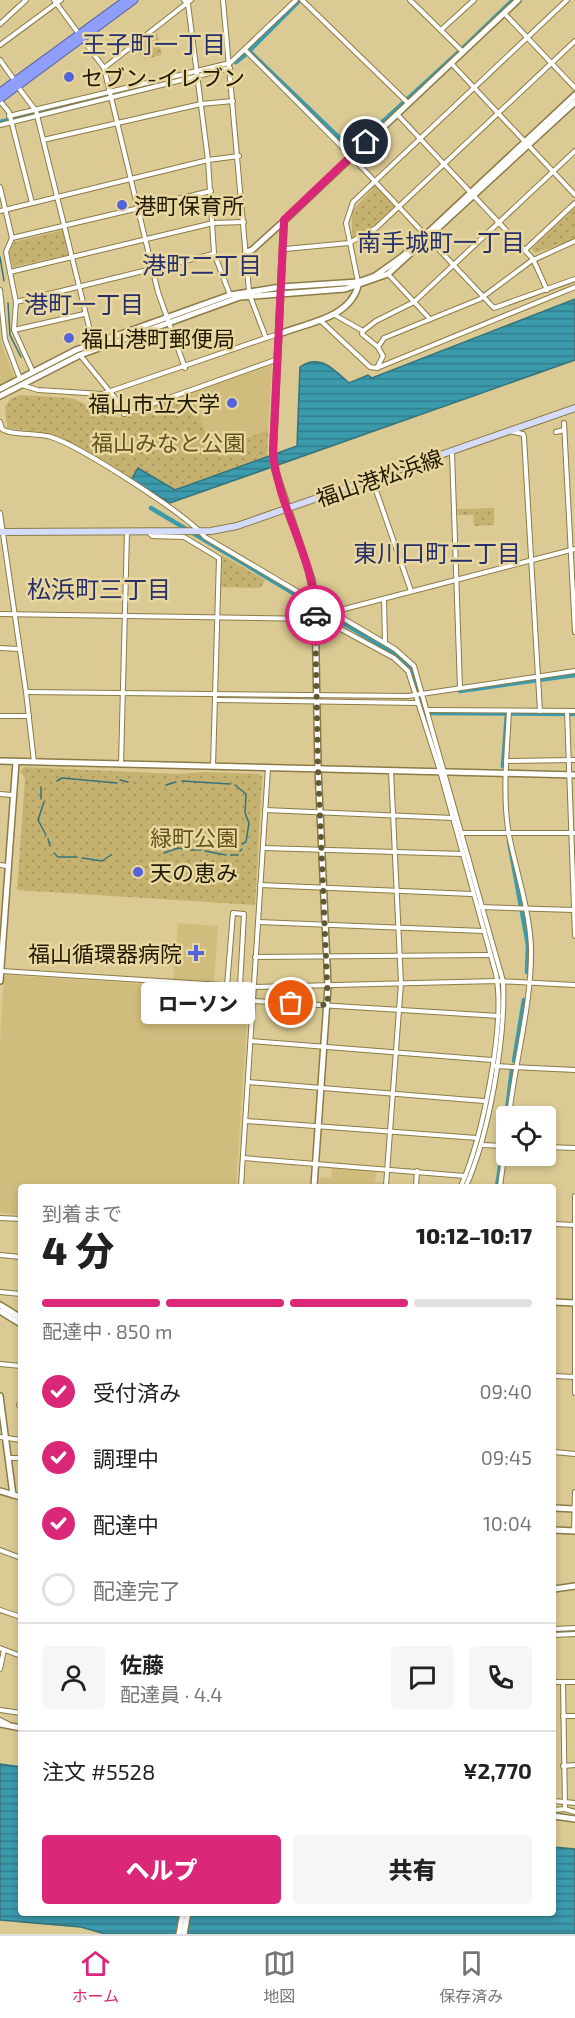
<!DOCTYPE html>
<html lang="ja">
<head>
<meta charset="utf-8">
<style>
	:root { --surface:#fff; --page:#f6f6f6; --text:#222; --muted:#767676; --line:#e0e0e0; --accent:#db2777 }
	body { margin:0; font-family:"Exo 2","Noto Sans JP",sans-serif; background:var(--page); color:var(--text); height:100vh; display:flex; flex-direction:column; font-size:22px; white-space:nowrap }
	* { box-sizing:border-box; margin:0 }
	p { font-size:20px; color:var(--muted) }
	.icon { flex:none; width:33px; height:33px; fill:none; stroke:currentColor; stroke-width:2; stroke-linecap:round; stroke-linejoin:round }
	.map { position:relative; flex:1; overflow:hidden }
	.details { position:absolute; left:18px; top:1184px; width:538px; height:732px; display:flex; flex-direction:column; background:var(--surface); border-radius:6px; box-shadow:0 3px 9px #0003 }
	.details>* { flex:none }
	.tools { position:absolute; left:496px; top:1106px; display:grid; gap:12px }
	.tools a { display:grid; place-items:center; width:60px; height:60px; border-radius:6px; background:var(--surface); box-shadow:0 3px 9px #0003; font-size:30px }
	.pin { position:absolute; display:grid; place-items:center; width:51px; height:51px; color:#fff; margin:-26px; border:3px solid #fff; border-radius:50%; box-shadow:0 2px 6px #0007 }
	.courier { position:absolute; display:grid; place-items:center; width:60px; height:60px; margin:-30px; border:4px solid #db2777; border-radius:50%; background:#fff; color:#222; box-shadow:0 2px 8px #0007 }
	.bubble { position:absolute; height:42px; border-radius:6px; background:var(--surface); box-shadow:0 3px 9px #0003; font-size:20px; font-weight:800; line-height:42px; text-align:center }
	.overview em { font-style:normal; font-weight:800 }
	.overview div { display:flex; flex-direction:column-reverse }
	.overview { display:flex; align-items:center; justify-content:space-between; height:102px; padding:0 24px }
	h1 { font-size:39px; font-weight:800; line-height:45px }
	.bar { display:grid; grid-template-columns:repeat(4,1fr); gap:9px 6px; align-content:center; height:72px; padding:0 24px }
	.bar i { height:8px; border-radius:4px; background:var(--line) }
	.bar .active { background:var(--accent) }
	.bar p { grid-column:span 4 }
	.line { display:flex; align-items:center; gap:15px; padding:0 24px; border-top:2px solid var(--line) }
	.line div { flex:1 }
	.round { display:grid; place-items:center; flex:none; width:63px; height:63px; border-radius:6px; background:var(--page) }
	ol { padding:0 24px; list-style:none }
	li { display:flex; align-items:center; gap:18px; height:66px }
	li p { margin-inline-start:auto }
	li .icon { padding:6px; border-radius:50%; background:var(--accent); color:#fff; stroke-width:4 }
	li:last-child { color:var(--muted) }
	li i { width:33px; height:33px; border:3px solid var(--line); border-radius:50% }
	.cta { display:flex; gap:12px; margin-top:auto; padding:12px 24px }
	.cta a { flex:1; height:69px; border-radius:6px; background:var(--accent); color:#fff; font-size:24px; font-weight:800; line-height:69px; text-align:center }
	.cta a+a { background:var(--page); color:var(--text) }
	.dock { display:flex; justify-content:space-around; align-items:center; height:84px; border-top:2px solid var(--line); background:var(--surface); font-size:16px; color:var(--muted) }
	.dock a { display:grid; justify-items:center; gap:3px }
	.dock .active { color:var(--accent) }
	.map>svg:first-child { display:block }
	.built { fill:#d0bd7e }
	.park { fill:url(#park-dots) }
	.water { fill:url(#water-rules); stroke:#34747a; stroke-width:1.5 }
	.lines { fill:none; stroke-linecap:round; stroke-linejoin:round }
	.stream { stroke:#34747a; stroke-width:1.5 }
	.canal { stroke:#3c9aad; stroke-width:4.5 }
	.minor-casing { stroke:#8b7b47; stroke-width:6 }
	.tertiary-casing { stroke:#8b7b47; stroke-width:8 }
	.secondary-casing { stroke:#8b7b47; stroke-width:8 }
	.trunk-casing { stroke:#5560a3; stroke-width:9 }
	.minor { stroke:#fff; stroke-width:4 }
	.tertiary { stroke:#fff; stroke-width:5 }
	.secondary { stroke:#d4dbfd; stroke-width:6 }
	.trunk { stroke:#8e9efa; stroke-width:7 }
	.done { stroke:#615836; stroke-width:6; stroke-dasharray:0 10.8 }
	.route { stroke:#db2777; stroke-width:8 }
	.poi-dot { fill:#5363d9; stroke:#e8d79f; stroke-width:2 }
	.labels { text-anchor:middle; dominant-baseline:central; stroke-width:5; stroke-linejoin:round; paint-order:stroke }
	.poi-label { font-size:22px; fill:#201a04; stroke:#e8d79f; text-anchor:start }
	.park-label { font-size:22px; fill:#60511d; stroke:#e8d79f }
	.street-label { font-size:22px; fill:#201a04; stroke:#e8d79f }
	.neighbourhood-label { font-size:24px; fill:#27306a; stroke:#e8d79f }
</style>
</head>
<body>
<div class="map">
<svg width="575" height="1934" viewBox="0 0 575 1934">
	<defs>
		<pattern id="park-dots" width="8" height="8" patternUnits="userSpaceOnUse" patternTransform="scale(1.5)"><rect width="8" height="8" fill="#c6b270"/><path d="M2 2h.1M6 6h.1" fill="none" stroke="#aa985f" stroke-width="1.8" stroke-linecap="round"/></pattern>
		<pattern id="water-rules" width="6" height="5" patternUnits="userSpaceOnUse" patternTransform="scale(1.5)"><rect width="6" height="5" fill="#3c9aad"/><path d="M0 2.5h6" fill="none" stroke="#327d8b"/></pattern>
	</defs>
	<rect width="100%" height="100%" fill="#dbca93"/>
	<!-- built -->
	<g class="built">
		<path d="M 0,324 L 1,342 L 15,379 L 0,389 Z"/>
		<path d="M 268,363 L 272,366 L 268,430 L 212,451 L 191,392 Z"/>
		<path d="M 178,923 L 218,926 L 214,982 L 173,979 Z"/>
		<path d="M 7,975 L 249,991 L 236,1186 L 21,1186 L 21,1215 L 0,1213 L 0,1042 L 4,976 Z"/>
		<path d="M 332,1167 L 376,1171 L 375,1182 L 385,1183 L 384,1186 L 319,1186 L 320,1177 L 331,1178 Z"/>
	</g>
	<!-- park -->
	<g class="park">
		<path d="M 157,33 L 162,55 L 144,59 L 135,48 Z"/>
		<path d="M 376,185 L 395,206 L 369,231 L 352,239 L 352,211 Z"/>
		<path d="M 575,207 L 575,239 L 536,253 L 531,249 Z"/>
		<path d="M 63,230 L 68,255 L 13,267 L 9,253 L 14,242 Z"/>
		<path d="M 191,392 L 212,451 L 268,430 L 267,457 L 175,490 L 138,468 L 131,480 L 59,438 L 38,432 L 7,428 L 5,407 L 11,398 L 21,395 L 71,398 L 118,418 Z"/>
		<path d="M 494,508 L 494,525 L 474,526 L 473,515 L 458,515 L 457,509 Z"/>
		<path d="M 222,555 L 265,580 L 261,588 L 221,587 Z"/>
		<path d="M 25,767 L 177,774 L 204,772 L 260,774 L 262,777 L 255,905 L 17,890 L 25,778 L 20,771 Z"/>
	</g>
	<!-- water -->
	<g class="water">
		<path d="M 575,299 L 575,360 L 170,503 L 131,480 L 138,468 L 175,490 L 297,446 L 300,367 C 320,353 333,369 349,383 L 368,375 L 372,378 Z"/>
		<path d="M 0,1764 L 21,1767 L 21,1912 L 554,1912 L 554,1847 L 575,1849 L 575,1934 L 105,1934 L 81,1927 L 0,1920 Z"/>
	</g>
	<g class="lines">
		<!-- stream -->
		<g class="stream">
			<path d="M 0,21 L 23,0"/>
			<path d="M 0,257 L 4,281"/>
			<path d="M 8,303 L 10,335 L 21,357"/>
			<path d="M 120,780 L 128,782"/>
			<path d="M 57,781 L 62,778 L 117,783"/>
			<path d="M 182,781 L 230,784"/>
			<path d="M 166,785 L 176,782"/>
			<path d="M 235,785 L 246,794 L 245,813 L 249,823 L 246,842 L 242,844"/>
			<path d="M 41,787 L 41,799"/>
			<path d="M 44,802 L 38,820 L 46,835"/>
			<path d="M 48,839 L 50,846"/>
			<path d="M 188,850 L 201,850"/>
			<path d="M 205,851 L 226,855"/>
			<path d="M 240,851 L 242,849"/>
			<path d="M 54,853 L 58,857 L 77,857"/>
			<path d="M 164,853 L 178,848 L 184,849"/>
			<path d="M 231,855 L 238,855"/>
			<path d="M 82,858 L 102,861 L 111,855"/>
		</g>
		<!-- canal -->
		<g class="canal">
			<path d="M 299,1 L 249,51 L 352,150 L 460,51"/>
			<path d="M 463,48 L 513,0"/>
			<path d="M 236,62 L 245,55"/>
			<path d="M 0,122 L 227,66"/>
			<path d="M 151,508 L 402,658 L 414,673 L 422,702"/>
			<path d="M 460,691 L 575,675"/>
			<path d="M 426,713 L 575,714"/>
			<path d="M 503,766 L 507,713"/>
			<path d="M 509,841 L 528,945 L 527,972"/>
			<path d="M 466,857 L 471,878"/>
			<path d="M 490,947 L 500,978 L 502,1003"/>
			<path d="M 496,1053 L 499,1035"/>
			<path d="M 514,1061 L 524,1000"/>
			<path d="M 503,1143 L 512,1069"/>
			<path d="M 464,1186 L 480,1135"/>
			<path d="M 497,1186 L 503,1148"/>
			<path d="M 554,1632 L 575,1631"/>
		</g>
		<defs>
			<g id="minor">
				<path d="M 54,0 L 104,68 L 158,292 L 185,368"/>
				<path d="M 184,0 L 188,4 L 208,160 L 214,253 L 230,295"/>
				<path d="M 223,0 L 249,291"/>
				<path d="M 302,0 L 408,103"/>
				<path d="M 410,0 L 463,52"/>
				<path d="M 504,13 L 575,88"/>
				<path d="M 0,24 L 26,0"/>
				<path d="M 441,30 L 474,0"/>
				<path d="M 0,45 L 61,0"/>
				<path d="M 245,50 L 351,156 L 494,308 L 575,279"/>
				<path d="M 0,60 L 15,81"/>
				<path d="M 451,63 L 575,195"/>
				<path d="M 104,68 L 191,0"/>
				<path d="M 18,87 L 36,111 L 93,343"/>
				<path d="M 0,101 L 9,112 L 32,203"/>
				<path d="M 397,114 L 533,259 L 547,290"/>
				<path d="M 9,116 L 230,63 L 296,0"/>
				<path d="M 0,125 L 230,68"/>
				<path d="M 43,140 L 201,104 L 233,101"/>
				<path d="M 0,187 L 12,238 L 6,252 L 16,302 L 14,330 L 33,372"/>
				<path d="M 0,211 L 208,160 L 239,156"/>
				<path d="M 12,238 L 211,191"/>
				<path d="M 285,249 L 349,243 L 376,228 L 575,41"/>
				<path d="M 525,250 L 575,203"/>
				<path d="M 10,272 L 213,223 L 244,222"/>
				<path d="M 388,274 L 430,319"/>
				<path d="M 358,282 L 346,223 L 353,202 L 567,0"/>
				<path d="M 0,290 L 5,339 L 20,379"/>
				<path d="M 250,296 L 266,338 L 279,334"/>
				<path d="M 16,302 L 213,254"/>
				<path d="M 335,315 L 363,331 L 362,334 L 378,347 L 383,356 L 377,368"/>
				<path d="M 321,321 L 370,367 L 377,368 L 575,287"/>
				<path d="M 14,330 L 84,314"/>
				<path d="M 363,331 L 376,321 L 414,302 L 575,151"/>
				<path d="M 378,347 L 384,338 L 480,299 L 531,261 L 575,241"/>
				<path d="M 80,355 L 115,398 L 124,414 L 278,359"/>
				<path d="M 22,385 L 38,390 L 102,394 L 266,338"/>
				<path d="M 0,422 L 2,429 C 9,435 39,433 51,437 C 80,446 186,514 205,537 L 395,649 L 414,666 L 503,981 C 506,1037 489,1135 466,1186"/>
				<path d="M 564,423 L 575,632"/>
				<path d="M 509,431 L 523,434 L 524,437 L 540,711"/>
				<path d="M 556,432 L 564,430"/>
				<path d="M 452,452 L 460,688"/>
				<path d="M 372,479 L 411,591"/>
				<path d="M 0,513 L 26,692 L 34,762"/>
				<path d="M 149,532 L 152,536 L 184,537 L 219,558 L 213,766"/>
				<path d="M 384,599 L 385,642"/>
				<path d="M 0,614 L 315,619"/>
				<path d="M 315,615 L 394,658 L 408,671 L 440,771 L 496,974 C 506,1025 482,1139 461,1186"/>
				<path d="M 321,615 L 575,549"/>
				<path d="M 0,648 L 19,649"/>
				<path d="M 26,692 L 408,696 L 575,671"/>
				<path d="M 216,700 L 418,703"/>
				<path d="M 428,710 L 575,711"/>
				<path d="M 567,711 L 575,936"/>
				<path d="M 0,716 L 29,716"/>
				<path d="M 506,761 L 575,760"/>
				<path d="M 121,764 L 127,532"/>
				<path d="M 0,794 L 12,795"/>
				<path d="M 265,810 L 453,818"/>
				<path d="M 463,833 L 575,833"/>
				<path d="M 263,848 L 463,854"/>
				<path d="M 0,865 L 7,866"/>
				<path d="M 260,885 L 472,894"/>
				<path d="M 480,907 L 574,910"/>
				<path d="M 258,922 L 483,931"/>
				<path d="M 255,957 L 490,955"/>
				<path d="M 1,971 L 254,987 L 497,981 L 575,985"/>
				<path d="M 227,986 L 233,913 L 244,914 L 240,986"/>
				<path d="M 254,1001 L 499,1016"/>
				<path d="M 251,1041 L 492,1060"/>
				<path d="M 495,1066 L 575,1070"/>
				<path d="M 248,1082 L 484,1101"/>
				<path d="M 509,1116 C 515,1060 532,1004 531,948 C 530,912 516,870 509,835 C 502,795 507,751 509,711"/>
				<path d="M 246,1121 L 477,1138"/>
				<path d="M 481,1145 L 506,1146"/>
				<path d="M 546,1147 L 575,1148"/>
				<path d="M 243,1158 L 465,1176"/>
				<path d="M 241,1186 L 268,768"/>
				<path d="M 386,1186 L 401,983 L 391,771"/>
				<path d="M 416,1186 L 417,1171"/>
				<path d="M 500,1186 L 507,1136"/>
				<path d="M 575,1196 L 575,1393"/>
				<path d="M 0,1218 L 21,1219"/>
				<path d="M 554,1224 L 575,1225"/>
				<path d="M 0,1255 L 21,1257"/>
				<path d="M 0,1292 L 21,1294"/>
				<path d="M 0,1364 L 21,1366"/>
				<path d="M 554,1376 L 575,1377"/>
				<path d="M 19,1405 L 21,1405"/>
				<path d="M 0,1437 L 21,1440"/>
				<path d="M 554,1452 L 575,1454"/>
				<path d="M 8,1458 L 21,1458"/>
				<path d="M 574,1531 L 575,1492"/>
				<path d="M 0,1550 L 21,1558"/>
				<path d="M 0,1610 L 21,1617"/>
				<path d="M 554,1629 L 575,1628"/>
				<path d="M 554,1635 L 575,1634"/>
				<path d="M 0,1648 L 21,1656"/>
				<path d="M 0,1669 L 4,1650"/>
				<path d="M 554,1682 L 575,1682"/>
				<path d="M 563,1682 L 565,1809 L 575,1812"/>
				<path d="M 0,1710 L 21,1713"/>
				<path d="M 563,1716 L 575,1716"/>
				<path d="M 0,1720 L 8,1724"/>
				<path d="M 563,1766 L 575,1765"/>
				<path d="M 554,1801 L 575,1803"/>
				<path d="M 554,1810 L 565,1809"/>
			</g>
			<g id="tertiary">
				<path d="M 284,221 L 273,452 L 275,470 L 312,580 L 315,603 L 318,768 L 328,986 L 314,1186"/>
				<path d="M 246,252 L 252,250 L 284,221 L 518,0"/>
				<path d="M 279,334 C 306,323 349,319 358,286"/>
				<path d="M 0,389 L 76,350 L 230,295 L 281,287 L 358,282 L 375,276 L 403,256 L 575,95"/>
				<path d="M 0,396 L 80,355 L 240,297 L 345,289 L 388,274 L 575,102"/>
				<path d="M 0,761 L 575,775"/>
				<path d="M 0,981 L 16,762"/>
				<path d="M 554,1302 L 575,1303"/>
				<path d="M 0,1305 L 21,1318"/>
				<path d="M 0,1311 L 21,1324"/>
				<path d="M 0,1396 L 13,1495"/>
				<path d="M 0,1491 L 21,1497"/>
				<path d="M 554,1508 L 575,1509"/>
				<path d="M 554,1530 L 575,1531"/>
				<path d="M 554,1589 L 575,1586"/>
				<path d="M 0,1724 L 21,1728"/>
				<path d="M 554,1816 L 575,1819"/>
				<path d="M 179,1934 L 183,1912"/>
				<path d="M 184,1934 L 188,1912"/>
			</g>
			<path id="secondary" d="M 0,532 L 211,531 L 237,526 L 575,408"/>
			<g id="trunk">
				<path d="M 0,92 L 126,0"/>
				<path d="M 0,99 L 134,0"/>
			</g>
		</defs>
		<!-- minor casing -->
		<use href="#minor" class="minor-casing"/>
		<!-- tertiary casing -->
		<use href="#tertiary" class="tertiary-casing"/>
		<!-- secondary casing -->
		<use href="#secondary" class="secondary-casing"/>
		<!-- trunk casing -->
		<use href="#trunk" class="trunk-casing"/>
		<!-- minor -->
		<use href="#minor" class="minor"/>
		<!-- tertiary -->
		<use href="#tertiary" class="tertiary"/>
		<!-- secondary -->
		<use href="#secondary" class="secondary"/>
		<!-- trunk -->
		<use href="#trunk" class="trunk"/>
	</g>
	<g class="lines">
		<!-- done -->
		<path class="done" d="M 291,1003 L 328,1005 L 318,768 L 315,615"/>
		<!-- route -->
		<path class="route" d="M 315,615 C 315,558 278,509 273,452 L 284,220 L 366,142"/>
	</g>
	<!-- markers -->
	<g class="poi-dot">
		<circle cx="69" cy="77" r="6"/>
		<circle cx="122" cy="205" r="6"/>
		<circle cx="69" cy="338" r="6"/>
		<circle cx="232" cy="403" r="6"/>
		<circle cx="138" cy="872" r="6"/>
		<path d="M193 944h6v6h6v6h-6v6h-6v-6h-6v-6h6z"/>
	</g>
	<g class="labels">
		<!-- poi labels -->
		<g class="poi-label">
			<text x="81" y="77">セブン-イレブン</text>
			<text x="134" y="205">港町保育所</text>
			<text x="81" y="338">福山港町郵便局</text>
			<text x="220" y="403" text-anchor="end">福山市立大学</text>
			<text x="150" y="872">天の恵み</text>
			<text x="182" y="953" text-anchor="end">福山循環器病院</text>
		</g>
		<!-- park labels -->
		<g class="park-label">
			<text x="168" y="442">福山みなと公園</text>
			<text x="194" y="837">緑町公園</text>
		</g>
		<!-- street labels -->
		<g class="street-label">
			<text transform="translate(379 477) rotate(-19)">福山港松浜線</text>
		</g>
		<!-- neighbourhood labels -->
		<g class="neighbourhood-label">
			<text x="154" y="43">王子町一丁目</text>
			<text x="441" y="241">南手城町一丁目</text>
			<text x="202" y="264">港町二丁目</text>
			<text x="84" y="303">港町一丁目</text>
			<text x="437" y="552">東川口町二丁目</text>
			<text x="99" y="588">松浜町三丁目</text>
		</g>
	</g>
</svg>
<div class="tools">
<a><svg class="icon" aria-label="locate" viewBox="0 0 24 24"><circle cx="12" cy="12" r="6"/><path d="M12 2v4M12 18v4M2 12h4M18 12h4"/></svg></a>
</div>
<div class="pin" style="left:291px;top:1003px;background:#ea580c"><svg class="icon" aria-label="bag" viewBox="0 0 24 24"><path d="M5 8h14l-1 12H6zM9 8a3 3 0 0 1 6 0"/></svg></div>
<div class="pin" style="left:366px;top:142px;background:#1f2937"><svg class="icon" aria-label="home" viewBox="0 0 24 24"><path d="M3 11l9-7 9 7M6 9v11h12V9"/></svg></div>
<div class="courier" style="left:315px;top:615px"><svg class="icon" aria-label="car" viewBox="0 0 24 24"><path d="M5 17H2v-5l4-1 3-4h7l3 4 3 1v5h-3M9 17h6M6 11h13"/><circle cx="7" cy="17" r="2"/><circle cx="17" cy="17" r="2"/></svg></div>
<div class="bubble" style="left:141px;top:982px;width:114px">ローソン</div>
<section class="details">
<div class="overview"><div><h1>4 分</h1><p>到着まで</p></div><em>10:12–10:17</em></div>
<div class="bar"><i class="active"></i><i class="active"></i><i class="active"></i><i></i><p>配達中 · 850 m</p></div>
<ol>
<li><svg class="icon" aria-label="check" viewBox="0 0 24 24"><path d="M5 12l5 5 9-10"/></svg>受付済み<p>09:40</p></li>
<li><svg class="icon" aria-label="check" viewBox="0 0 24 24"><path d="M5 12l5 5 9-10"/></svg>調理中<p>09:45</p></li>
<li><svg class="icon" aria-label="check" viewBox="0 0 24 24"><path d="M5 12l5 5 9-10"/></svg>配達中<p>10:04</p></li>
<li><i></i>配達完了</li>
</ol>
<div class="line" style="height:108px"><a class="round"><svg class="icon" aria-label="person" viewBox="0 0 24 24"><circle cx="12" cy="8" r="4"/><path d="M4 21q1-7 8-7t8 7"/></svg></a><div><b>佐藤</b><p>配達員 · 4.4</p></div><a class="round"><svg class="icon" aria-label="chat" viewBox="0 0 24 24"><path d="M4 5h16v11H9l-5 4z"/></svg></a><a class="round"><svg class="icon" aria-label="phone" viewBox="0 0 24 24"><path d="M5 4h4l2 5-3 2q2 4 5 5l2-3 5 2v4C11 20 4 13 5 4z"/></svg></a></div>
<div class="line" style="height:78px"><div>注文 #5528</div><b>¥2,770</b></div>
<div class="cta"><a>ヘルプ</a><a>共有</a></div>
</section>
</div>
<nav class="dock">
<a class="active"><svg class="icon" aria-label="home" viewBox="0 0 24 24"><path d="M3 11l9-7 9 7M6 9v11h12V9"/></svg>ホーム</a>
<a><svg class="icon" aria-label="map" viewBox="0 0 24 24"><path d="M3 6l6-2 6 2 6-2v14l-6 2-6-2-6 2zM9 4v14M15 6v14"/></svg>地図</a>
<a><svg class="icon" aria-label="saved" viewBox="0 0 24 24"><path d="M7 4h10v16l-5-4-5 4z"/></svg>保存済み</a>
</nav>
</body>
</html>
